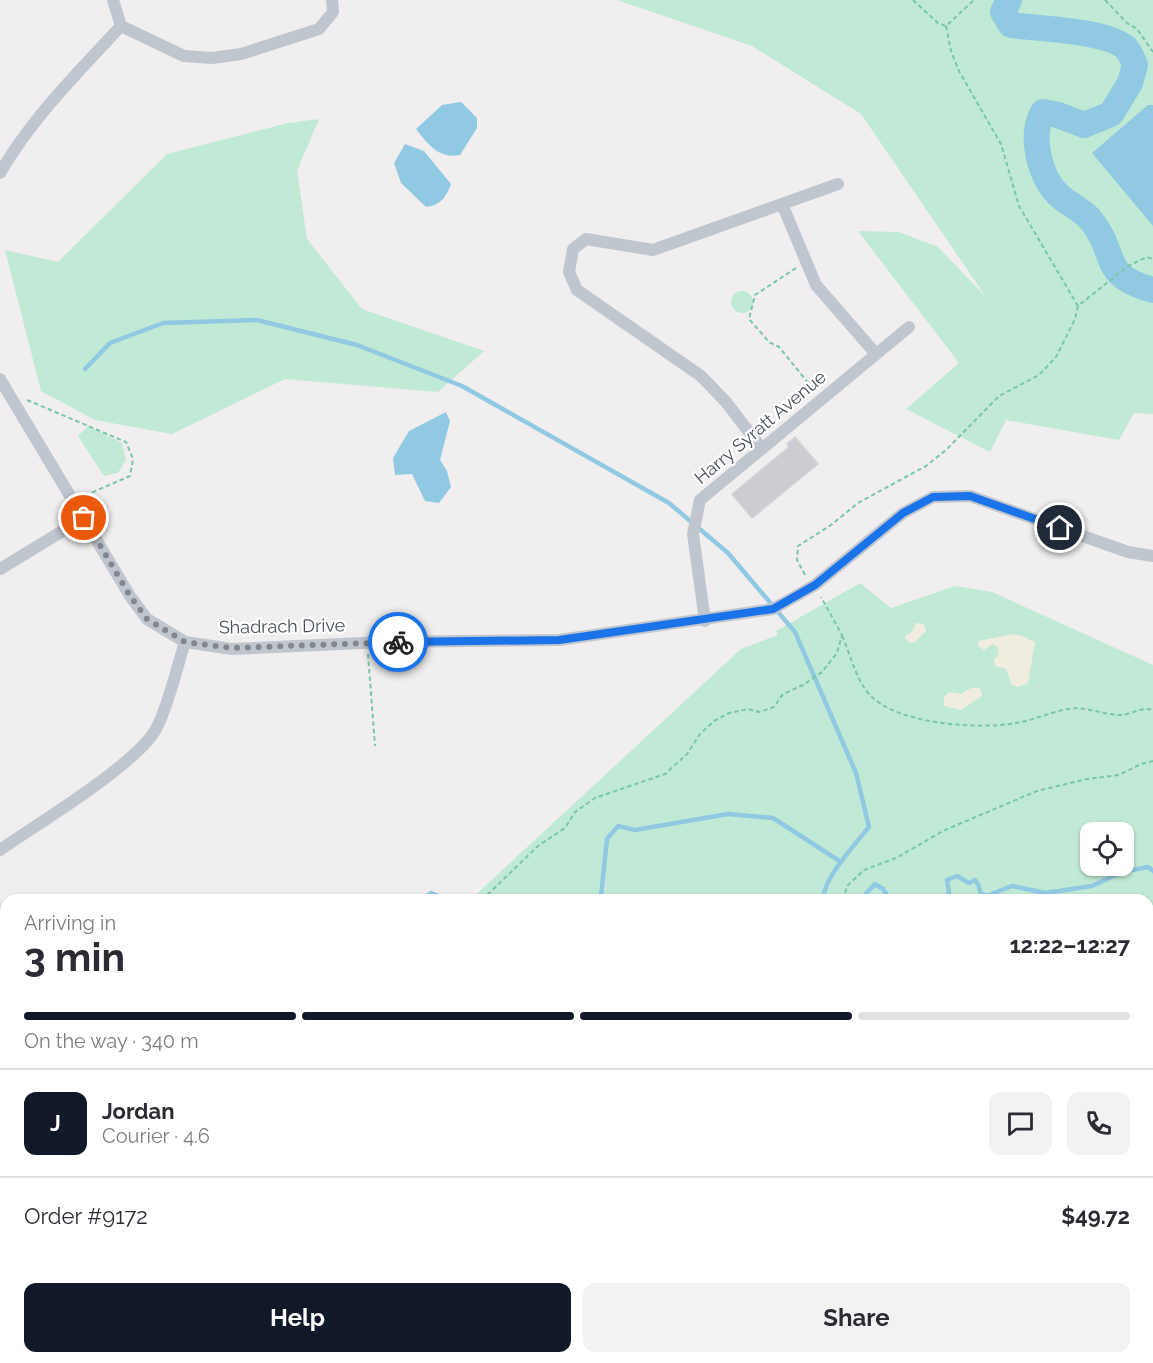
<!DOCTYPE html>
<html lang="en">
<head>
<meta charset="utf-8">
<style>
	:root { --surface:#fff; --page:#f2f2f3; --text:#2b2b33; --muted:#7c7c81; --line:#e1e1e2; --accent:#111827 }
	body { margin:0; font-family:Raleway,sans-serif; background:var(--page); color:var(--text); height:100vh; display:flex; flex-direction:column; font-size:22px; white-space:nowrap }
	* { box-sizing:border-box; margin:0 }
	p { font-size:20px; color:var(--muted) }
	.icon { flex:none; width:33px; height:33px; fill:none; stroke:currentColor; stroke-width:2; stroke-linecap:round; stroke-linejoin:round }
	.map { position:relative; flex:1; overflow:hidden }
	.sheet { position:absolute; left:0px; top:894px; width:1154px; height:470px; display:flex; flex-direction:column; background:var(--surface); border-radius:18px 18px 0 0; box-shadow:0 2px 4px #0004 }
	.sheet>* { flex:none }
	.controls { position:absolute; left:1080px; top:822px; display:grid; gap:12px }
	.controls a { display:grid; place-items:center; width:54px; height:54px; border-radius:12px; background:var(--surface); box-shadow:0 2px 4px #0004; font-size:30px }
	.pin { position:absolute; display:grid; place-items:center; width:51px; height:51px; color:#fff; margin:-26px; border:3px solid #fff; border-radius:50%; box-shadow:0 2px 6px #0007 }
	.courier { position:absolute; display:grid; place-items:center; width:60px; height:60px; margin:-30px; border:4px solid #1a73e8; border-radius:50%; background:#fff; color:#222; box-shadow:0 2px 8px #0007 }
	.head em { font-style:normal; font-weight:700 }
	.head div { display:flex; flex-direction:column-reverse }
	.head { display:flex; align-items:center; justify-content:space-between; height:102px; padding:0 24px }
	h1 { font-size:39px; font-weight:700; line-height:45px }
	.bar { display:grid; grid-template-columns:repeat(4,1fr); gap:9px 6px; align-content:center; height:72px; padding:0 24px }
	.bar i { height:8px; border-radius:4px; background:var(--line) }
	.bar .active { background:var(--accent) }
	.bar p { grid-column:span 4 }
	.line { display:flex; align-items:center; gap:15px; padding:0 24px; border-top:2px solid var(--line) }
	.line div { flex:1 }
	.round { display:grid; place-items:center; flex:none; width:63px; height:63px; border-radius:12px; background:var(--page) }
	.primary-button { display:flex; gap:12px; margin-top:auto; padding:12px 24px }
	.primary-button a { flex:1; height:69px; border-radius:12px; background:var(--accent); color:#fff; font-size:24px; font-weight:700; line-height:69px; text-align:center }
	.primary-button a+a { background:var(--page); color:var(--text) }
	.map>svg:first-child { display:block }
	.green { fill:#c0ead5; fill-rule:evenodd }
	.sand { fill:#f0ede0 }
	.water { fill:#91c9e3 }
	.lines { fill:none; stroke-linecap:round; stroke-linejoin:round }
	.stream { stroke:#91c9e3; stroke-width:4.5 }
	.river { stroke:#91c9e3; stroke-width:26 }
	.building { fill:#ccccd2; stroke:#d2d3d9; stroke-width:1.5 }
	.path { stroke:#7bc5a8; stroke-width:2; stroke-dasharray:4.5 3; stroke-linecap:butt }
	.service { stroke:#c0c6ce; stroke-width:6 }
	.minor { stroke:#c0c6ce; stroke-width:12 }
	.primary { stroke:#b0baca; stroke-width:18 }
	.done { stroke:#83878d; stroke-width:6; stroke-dasharray:0 10.8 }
	.route { stroke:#1a73e8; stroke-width:8 }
	.labels { text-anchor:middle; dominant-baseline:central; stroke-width:4.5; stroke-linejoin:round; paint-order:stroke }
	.street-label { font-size:18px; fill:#484f59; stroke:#fff }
</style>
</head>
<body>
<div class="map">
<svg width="1153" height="1363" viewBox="0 0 1153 1363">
	<rect width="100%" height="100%" fill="#f0eeee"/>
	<!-- green -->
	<g class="green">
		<path d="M 617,0 L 1153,0 L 1153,414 L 1134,413 L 1119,440 L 1006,420 L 990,452 L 906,409 L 959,363 L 858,231 L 899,232 L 938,247 L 986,297 L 861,114 L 752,46 Z"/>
		<path d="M 319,119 L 297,171 L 307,239 L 362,309 L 484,351 L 438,392 L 285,379 L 172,434 L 95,420 L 41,391 L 5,250 L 58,262 L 167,154 L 288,123 Z"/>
		<circle cx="742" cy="302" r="11"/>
		<path d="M 88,426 L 122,443 L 126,460 L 118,473 L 104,476 L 78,436 Z"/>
		<path d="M 860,583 L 891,608 L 955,586 L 992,592 L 1153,665 L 1153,952 L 1148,954 L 1148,900 L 470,900 L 741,649 L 778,635 L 776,631 ZM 1090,832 L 1124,832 L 1124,866 L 1090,866 Z"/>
		<path d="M 0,1081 L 6,1090 L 6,1358 L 180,1358 L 183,1363 L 0,1363 Z"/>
	</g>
	<!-- sand -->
	<g class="sand">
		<path d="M 916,623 L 924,624 L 926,631 L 915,642 L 909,643 L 905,638 L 906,635 L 911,633 Z"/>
		<path d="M 1012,634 L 1023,636 L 1035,642 L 1028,683 L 1018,687 L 1012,685 L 1006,669 L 995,666 L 994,659 L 999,654 L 997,646 L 992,644 L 984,650 L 978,646 L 979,641 Z"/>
		<path d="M 971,688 L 980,688 L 982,696 L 961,710 L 944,706 L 944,698 L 949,692 L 961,694 Z"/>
	</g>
	<!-- water -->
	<g class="water">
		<path d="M 461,102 L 477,118 L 477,128 L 460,155 C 438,159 428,144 416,129 L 442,105 Z"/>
		<path d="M 1148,105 L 1153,105 L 1153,226 L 1092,153 Z"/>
		<path d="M 405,144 L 424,151 L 451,184 C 446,197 441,205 426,207 L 401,183 L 394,163 Z"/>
		<path d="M 446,412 L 450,421 L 440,460 L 447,471 L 451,487 L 439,503 L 425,501 L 412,474 L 395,475 L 393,458 L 409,431 Z"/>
	</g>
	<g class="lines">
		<!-- stream -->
		<g class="stream">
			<path d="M 85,369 L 110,343 L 163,323 L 257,320 L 357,345 L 462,386 L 669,503 L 728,553 L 795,632 L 856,773 L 869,827 C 857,842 820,882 824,900"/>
			<path d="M 422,900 L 431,893 L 448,900"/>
			<path d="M 604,900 L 601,896 L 607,839 L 618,826 L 635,830 L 728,814 L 773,818 L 841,862"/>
			<path d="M 864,900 L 863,897 L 875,884 L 883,889 L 890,900"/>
			<path d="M 943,900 L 949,893 L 947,880 L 957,876 L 969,883 L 975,880 L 979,886 L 980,892 L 986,896 L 1012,886 L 1045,893 L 1092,886 L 1122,872 L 1148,867 L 1153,871"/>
			<path d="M 0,1191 L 6,1184"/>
		</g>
		<!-- river -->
		<path class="river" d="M 1009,0 L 1003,12 L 1011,25 C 1038,29 1106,30 1126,48 C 1130,52 1133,60 1135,65 L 1130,83 L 1111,114 L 1084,125 L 1058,115 L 1043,112 C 1029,136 1040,180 1061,197 C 1070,205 1082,210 1090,219 C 1119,254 1098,275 1153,290"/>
	</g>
	<!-- building -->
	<path class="building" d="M 795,437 L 818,464 L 752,518 L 732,494 L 789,447 L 787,444 Z"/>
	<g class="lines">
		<!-- path -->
		<g class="path">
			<path d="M 913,0 L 938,23 L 946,26 L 974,0"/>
			<path d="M 1105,0 L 1127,23 L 1137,29 L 1153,52"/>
			<path d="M 946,26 L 951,51 L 959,71 L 1001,144 L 1019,206 L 1078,306"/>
			<path d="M 796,268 L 755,295 L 749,319 L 769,342 L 779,347 L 814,390"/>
			<path d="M 27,400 L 126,442 L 133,459 L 130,476 L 84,496"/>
			<path d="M 805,575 L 797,560 L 798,546 L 831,525 L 858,503 L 926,466 L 946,450 L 999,396 L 1039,375 L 1056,357 L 1075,319 L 1078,306 L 1128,266 L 1147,257 L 1153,259"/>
			<path d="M 842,636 C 851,655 855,678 869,694 C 895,724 978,730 1016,723 C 1034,720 1051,712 1068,709 C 1085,706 1101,714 1118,715 C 1130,716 1140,706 1153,710"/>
			<path d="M 368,654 L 375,746"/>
			<path d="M 482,900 L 538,846 L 565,828 L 575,812 L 595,798 L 665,774 L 687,754 L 700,734 L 714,721 L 729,713 L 748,709 L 759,712 L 774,707 L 783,694 L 803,685 L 822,672 L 837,653 L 842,635 L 821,597"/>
			<path d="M 843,900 L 847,886 L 864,870 L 896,858 L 945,830 L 1037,791 L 1087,779 L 1119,775 L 1141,764 L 1153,761"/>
		</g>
		<!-- service -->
		<path class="service" d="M 332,1358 L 336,1363"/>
		<!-- minor -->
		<g class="minor">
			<path d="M 113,0 L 121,26 L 184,56 L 212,58 L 241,54 L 319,29 L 333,12 L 332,0"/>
			<path d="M 0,173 C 32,118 78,72 121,26"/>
			<path d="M 782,204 L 816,285 L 876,354"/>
			<path d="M 0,379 L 130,596 L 147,619 L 185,642 L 232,649 L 384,642 L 559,640 L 773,609 L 815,585 L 903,513 L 933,497 L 970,496 L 1128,552 L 1153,556"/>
			<path d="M 762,449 L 726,402 L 701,376 L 577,290 L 569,272 L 573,249 L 586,239 L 653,250 L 838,184"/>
			<path d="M 0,569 L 84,518"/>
			<path d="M 705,621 L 693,534 L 700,500 L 909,327"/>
			<path d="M 0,850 C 37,824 136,765 156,729 C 168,707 177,667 185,642"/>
			<path d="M 1148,1174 L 1153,1173"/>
			<path d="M 1148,1356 L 1153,1363"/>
			<path d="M 726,1363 L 732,1358"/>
			<path d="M 1020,1363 L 1026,1358"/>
		</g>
		<!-- primary -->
		<g class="primary">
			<path d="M 0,993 L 6,1002"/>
			<path d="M 219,1358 L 220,1363"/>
			<path d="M 241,1358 L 246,1363"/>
		</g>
	</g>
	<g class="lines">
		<!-- done -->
		<path class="done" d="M 84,518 L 130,596 L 147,619 L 185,642 L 232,648 L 398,642"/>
		<!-- route -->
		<path class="route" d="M 398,642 L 559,640 L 773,609 L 815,585 L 903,513 L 933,497 L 970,496 L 1060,528"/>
	</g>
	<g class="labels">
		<!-- street labels -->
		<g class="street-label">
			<text transform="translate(760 427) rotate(-40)">Harry Syratt Avenue</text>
			<text transform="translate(282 626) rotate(-1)">Shadrach Drive</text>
		</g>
	</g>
</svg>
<div class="controls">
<a><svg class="icon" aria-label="locate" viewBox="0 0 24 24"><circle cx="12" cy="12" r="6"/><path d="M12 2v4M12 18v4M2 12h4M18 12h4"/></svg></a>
</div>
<div class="pin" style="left:84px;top:518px;background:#ea580c"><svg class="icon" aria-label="bag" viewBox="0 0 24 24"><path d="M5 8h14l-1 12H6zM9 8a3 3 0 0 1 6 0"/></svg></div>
<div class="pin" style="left:1060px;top:528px;background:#1f2937"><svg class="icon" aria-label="home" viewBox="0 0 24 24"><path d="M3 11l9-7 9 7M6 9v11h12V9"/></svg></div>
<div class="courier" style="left:398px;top:642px"><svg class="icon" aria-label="bike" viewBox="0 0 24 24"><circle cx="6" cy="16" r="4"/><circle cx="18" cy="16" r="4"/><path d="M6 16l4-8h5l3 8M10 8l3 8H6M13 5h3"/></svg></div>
<section class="sheet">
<div class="head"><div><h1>3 min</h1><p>Arriving in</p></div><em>12:22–12:27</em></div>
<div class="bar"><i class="active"></i><i class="active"></i><i class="active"></i><i></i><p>On the way · 340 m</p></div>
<div class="line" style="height:108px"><b class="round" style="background:var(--accent);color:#fff">J</b><div><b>Jordan</b><p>Courier · 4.6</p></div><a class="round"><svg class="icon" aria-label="chat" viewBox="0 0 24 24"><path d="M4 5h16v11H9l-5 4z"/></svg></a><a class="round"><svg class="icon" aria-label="phone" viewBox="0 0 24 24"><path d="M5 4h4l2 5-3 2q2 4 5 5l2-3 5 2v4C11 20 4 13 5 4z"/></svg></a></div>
<div class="line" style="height:78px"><div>Order #9172</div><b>$49.72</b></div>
<div class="primary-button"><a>Help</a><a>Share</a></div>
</section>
</div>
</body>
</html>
